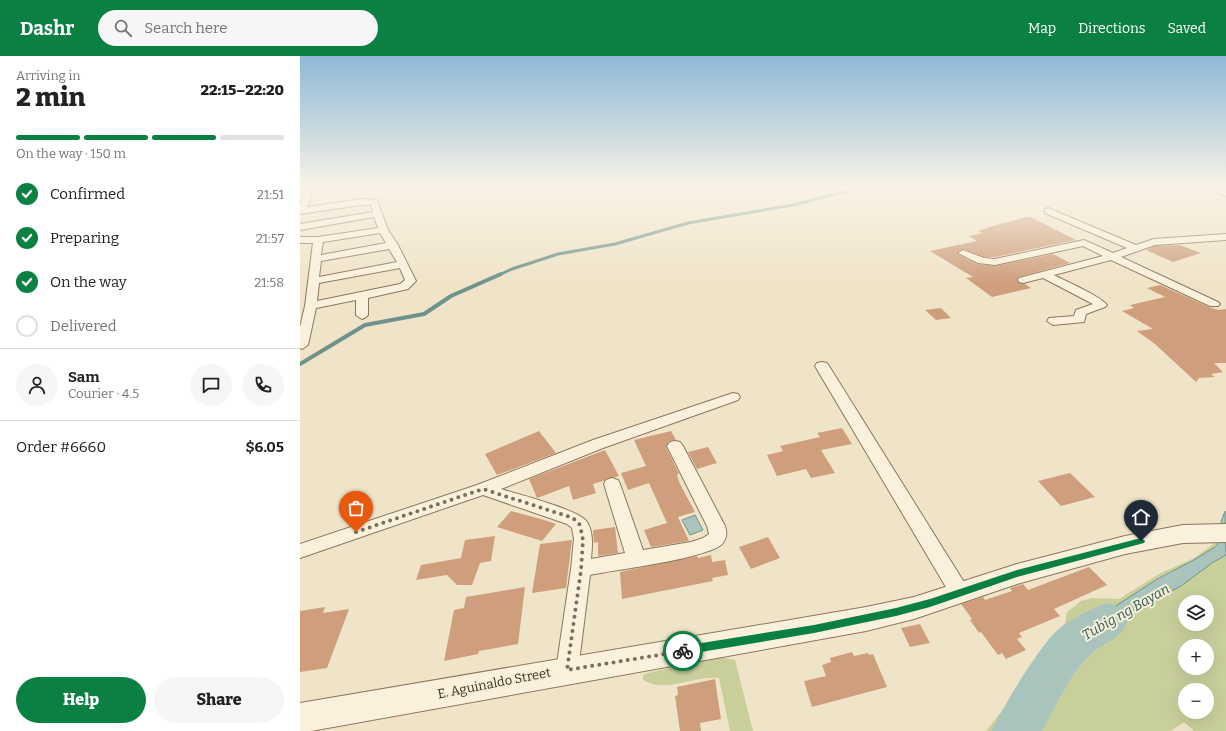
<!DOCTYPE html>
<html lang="en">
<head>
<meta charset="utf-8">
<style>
	:root { --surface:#fff; --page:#f6f6f6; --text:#222; --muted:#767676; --line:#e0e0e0; --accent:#0b8043 }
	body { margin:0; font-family:Bitter,serif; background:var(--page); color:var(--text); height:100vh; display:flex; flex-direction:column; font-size:15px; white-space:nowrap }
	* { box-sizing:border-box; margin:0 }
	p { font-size:13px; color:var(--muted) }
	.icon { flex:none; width:22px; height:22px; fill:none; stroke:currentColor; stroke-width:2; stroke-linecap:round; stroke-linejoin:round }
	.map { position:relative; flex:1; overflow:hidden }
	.side { display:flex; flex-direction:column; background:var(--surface); width:300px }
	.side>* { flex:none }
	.fabs { position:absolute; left:878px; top:539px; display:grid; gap:8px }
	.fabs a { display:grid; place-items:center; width:36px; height:36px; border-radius:50%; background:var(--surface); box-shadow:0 4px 16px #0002; font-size:20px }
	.pin { position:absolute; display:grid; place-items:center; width:34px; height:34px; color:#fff; margin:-41px -17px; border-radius:50% 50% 50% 0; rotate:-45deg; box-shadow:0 0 4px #0007 }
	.pin .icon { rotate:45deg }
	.courier { position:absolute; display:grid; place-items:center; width:40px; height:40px; margin:-20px; border:3px solid #0b8043; border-radius:50%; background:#fff; color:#222; box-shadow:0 1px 5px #0007 }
	.summary em { font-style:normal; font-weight:800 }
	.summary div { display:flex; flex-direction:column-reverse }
	.summary { display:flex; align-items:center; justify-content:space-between; height:68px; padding:0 16px }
	h1 { font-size:26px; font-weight:800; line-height:30px }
	.bar { display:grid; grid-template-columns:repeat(4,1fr); gap:6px 4px; align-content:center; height:48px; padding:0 16px }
	.bar i { height:5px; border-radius:3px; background:var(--line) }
	.bar .active { background:var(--accent) }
	.bar p { grid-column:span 4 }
	.line { display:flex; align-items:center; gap:10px; padding:0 16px; border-top:1px solid var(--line) }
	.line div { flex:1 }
	.round { display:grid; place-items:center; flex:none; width:42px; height:42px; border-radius:21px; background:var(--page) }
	ol { padding:0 16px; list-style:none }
	li { display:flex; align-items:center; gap:12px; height:44px }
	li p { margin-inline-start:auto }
	li .icon { padding:4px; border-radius:50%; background:var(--accent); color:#fff; stroke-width:4 }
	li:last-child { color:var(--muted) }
	li i { width:22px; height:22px; border:2px solid var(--line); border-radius:50% }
	.cta { display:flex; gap:8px; margin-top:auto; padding:8px 16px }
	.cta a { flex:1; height:46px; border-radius:24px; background:var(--accent); color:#fff; font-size:16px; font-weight:800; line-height:46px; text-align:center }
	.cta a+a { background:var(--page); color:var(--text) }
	header { display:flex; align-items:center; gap:24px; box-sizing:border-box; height:56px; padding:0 20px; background:var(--accent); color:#fff }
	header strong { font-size:19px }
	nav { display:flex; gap:22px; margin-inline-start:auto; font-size:14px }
	.search { width:280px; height:36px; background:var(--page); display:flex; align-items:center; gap:10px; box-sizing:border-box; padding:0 14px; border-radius:22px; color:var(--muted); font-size:15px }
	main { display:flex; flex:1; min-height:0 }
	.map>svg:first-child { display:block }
	.green { fill:#c9cf9b; fill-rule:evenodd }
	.water { fill:#a9c4bc; stroke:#6f938a }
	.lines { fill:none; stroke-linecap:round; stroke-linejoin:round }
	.stream-far1 { stroke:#6f938a; stroke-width:3 }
	.stream { stroke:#6f938a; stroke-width:4 }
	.river { fill:#a9c4bc; fill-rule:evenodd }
	.building { fill:#cf9f7d }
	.minor-casing { stroke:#8d765c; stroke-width:2 }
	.tertiary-casing { stroke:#8d765c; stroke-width:2 }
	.minor { fill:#faf1dc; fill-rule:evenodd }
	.tertiary { fill:#faf1dc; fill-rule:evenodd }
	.route { fill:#0b8043 }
	.done { stroke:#7c6e5b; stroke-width:4; stroke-dasharray:0 7.2 }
	.labels { text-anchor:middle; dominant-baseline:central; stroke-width:4; stroke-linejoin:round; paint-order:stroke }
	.near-street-label { font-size:13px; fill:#3d2e20; stroke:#f7eed8 }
	.near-water-label { font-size:14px; font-style:italic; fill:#2f5d5a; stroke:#f7eed8 }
</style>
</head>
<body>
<header>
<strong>Dashr</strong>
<div class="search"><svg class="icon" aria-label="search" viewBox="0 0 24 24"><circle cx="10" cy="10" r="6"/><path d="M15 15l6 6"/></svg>Search here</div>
<nav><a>Map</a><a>Directions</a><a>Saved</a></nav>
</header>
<main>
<section class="side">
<div class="summary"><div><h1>2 min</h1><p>Arriving in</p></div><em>22:15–22:20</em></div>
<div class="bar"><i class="active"></i><i class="active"></i><i class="active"></i><i></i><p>On the way · 150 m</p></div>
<ol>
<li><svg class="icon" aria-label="check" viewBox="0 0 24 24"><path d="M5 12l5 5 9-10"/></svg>Confirmed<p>21:51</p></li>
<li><svg class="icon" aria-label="check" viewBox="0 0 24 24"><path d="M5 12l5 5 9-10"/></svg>Preparing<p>21:57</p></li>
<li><svg class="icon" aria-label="check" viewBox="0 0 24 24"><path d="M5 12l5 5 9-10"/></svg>On the way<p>21:58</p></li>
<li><i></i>Delivered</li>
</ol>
<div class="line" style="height:72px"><a class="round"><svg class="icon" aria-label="person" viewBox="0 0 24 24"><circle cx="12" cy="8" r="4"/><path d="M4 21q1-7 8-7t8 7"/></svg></a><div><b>Sam</b><p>Courier · 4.5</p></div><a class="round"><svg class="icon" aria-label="chat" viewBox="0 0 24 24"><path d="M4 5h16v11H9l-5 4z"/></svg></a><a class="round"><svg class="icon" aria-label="phone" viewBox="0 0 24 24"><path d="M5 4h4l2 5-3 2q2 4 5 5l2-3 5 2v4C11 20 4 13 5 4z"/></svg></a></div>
<div class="line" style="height:52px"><div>Order #6660</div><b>$6.05</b></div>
<div class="cta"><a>Help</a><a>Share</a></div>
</section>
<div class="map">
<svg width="926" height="675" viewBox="0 0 926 675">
	<rect width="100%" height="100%" fill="#f0e4c8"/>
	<!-- green -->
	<g class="green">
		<path d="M 922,482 C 906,503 880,509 858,522 C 834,538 813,558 792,577 L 881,530 L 912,507 L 926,499 L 926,675 L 894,675 L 884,666 L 871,675 L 686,675 L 761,581 L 768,578 L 765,568 L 767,556 L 781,545 L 792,542 L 819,543 L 859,518 L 894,502 ZM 885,546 L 907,546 L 907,568 L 885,568 ZM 885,590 L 907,590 L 907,612 L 885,612 ZM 885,634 L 907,634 L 907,656 L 885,656 Z"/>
		<path d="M 420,601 L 435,604 L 453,675 L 430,675 L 419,622 C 393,619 367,638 343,624 L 343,619 L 348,617 Z"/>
	</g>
	<!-- water -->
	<g class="water">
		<path d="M 925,455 L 926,499 L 912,507 L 881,530 L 775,585 L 797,562 L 859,522 L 892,505 L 915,491 L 922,482 L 923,471 L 921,466 Z"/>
		<path d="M 395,459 L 403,474 L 390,479 L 382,464 Z"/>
	</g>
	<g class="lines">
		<!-- stream-far1 -->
		<path class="stream-far1" d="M 199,219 L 212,213 L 258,198 L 315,188 L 388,167 L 493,149 L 559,132"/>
		<!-- stream -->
		<path class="stream" d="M 0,308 L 65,269 L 124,258 L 151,240 L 201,218"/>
		<!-- river -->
		<path class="river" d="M 807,547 L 822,552 L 828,565 C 817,588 805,584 790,599 C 769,619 756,650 742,675 L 692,675 C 702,652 742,585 761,571 C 775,561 791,553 807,547 Z"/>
	</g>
	<!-- building -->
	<g class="building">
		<path d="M 726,161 L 731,161 L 776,184 L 695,201 L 684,201 L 664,193 L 657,198 L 677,208 L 695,210 L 753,198 L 770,207 L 718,221 L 717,225 L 719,227 L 725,228 L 731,232 L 692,241 L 666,222 L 673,221 L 630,195 L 677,185 L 669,180 L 683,177 L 678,175 L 687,172 L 686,172 Z"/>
		<path d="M 880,189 L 901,197 L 873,206 L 846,194 L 855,190 Z"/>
		<path d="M 860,229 L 909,251 L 918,254 L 926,253 L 926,307 L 914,307 L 923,316 L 911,318 L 915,321 L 899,322 L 896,326 L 855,288 L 837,275 L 853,273 L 822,255 L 834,252 L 830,249 L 865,241 L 847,232 Z"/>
		<path d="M 641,252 L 651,262 L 636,264 L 625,254 Z"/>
		<path d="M 542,372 L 552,388 L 521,394 L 535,417 L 511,422 L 506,413 L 477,420 L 467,399 L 483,395 L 480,390 L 520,381 L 517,377 Z"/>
		<path d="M 239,375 L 256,397 L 197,419 L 185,398 Z"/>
		<path d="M 371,375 L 376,384 L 369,385 L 366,391 L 379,418 L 377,419 L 380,428 L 395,456 L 378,461 L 389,485 L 351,491 L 344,474 L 367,467 L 349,427 L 328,434 L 321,417 L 346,410 L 334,384 Z"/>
		<path d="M 408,391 L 417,407 L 397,413 L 388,396 Z"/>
		<path d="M 305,394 L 319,420 L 293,428 L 296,437 L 273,444 L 269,430 L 237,442 L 229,423 Z"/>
		<path d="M 770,417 L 795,441 L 761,450 L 738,425 Z"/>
		<path d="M 211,455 L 241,463 L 256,468 L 242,485 L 197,471 Z"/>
		<path d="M 315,471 L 318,497 L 298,500 L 298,486 L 294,487 L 293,474 Z"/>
		<path d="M 195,480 L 191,505 L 180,507 L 172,529 L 157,529 L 147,519 L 116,524 L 121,509 L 161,502 L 165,484 Z"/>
		<path d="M 468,481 L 480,502 L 451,513 L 439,491 Z"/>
		<path d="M 272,484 L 266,532 L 232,537 L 240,488 Z"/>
		<path d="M 411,499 L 412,506 L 425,504 L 428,519 L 412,522 L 413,525 L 322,543 L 320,516 L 397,500 L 398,502 Z"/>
		<path d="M 789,511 L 807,529 L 754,553 L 760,560 L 719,577 L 722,581 L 717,583 L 726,594 L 706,603 L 702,597 L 698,599 L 681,576 L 679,577 L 670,564 L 672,563 L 661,548 L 683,541 L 685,544 L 712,535 L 710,532 L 723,528 L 728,534 Z"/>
		<path d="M 225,531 L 218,588 L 179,595 L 178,598 L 144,605 L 154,554 L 164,552 L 166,541 Z"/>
		<path d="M 25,551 L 23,557 L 49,553 L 27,612 L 0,616 L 0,555 Z"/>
		<path d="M 620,568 L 630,587 L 610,591 L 601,572 Z"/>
		<path d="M 552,596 L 554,600 L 568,597 L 569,599 L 573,598 L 587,631 L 512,651 L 504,625 L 526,620 L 522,609 L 531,606 L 530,602 Z"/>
		<path d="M 415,623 L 421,663 L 400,667 L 401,675 L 380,675 L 375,640 L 378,639 L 377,631 Z"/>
	</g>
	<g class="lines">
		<defs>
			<g id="minor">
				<path d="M 902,132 L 916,132 L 926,135 L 926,140 Z"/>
				<path d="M 2,135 L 8,135 L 12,140 L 7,151 L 62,143 L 77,144 L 88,174 L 98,189 L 116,225 L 108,233 L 68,242 L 68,259 L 66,261 L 62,263 L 56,259 L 56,244 L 16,252 L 8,289 L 2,293 L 0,292 L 0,271 L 5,250 L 13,187 L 0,187 L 0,181 L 18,181 L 78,172 L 74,161 L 0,174 L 0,168 L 73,156 L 71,149 L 62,149 L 0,158 L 0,148 L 4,140 L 1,137 ZM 80,177 L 86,187 L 21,199 L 23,186 ZM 89,193 L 97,206 L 19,221 L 21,205 ZM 100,212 L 105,224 L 100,228 L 17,245 L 19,227 Z"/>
				<path d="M 748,152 L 836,189 L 854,183 L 926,178 L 926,184 L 855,189 L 821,201 L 918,246 L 920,248 L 918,250 L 910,250 L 811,204 L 754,219 C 767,226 799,239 807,249 L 805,251 L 786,258 L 784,266 L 753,269 L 747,265 L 749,262 L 774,260 L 776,254 L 793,248 L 743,222 L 723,227 L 719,226 L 718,224 L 719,222 L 803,200 L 783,190 L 695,209 L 678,207 L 658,197 L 663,194 L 684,202 L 695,203 L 784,184 L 813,197 L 827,192 L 745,157 L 745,153 Z"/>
				<path d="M 522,306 L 527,307 L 529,310 L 667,531 L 670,537 L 667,543 L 660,545 L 653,543 L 515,310 L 517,307 Z"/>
				<path d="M 433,337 L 438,338 L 440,341 L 438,344 L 303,392 L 201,433 C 217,438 280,454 287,466 C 294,477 292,491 291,503 L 325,497 L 304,428 L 306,424 L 312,422 L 318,424 L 320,428 L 343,494 L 391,486 L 403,482 L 409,478 L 407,470 L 367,390 L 370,386 L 375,385 L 380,386 L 383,390 L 425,470 C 427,477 427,481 423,487 C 412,502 313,514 290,519 L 278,614 L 275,621 L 267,624 L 259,621 L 256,614 L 271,513 L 274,483 L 272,472 L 267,468 L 183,439 L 0,502 L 0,488 L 177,429 L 293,384 Z"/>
			</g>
			<path id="tertiary" d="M 926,468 L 926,486 L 883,487 L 825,498 L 717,528 L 614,563 L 566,575 L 11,675 L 0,675 L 0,647 L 566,551 L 614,541 L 717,508 L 825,480 L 883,469 Z"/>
		</defs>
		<!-- minor casing -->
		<use href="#minor" class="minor-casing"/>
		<!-- tertiary casing -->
		<use href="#tertiary" class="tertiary-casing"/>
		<!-- minor -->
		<use href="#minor" class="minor"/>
		<!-- tertiary -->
		<use href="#tertiary" class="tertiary"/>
	</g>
	<!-- sky -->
	<linearGradient id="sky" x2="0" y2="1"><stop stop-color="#8fbad6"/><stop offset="0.58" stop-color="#f8f3e6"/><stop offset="1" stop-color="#f8f3e6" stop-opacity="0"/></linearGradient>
	<rect width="926" height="227" fill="url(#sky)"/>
	<!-- route -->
	<path class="route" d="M 841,482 L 845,485 L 844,487 L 717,521 L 630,551 L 596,560 L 514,577 L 383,599 L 378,595 L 383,590 L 514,569 L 596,552 L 630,543 L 717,514 Z"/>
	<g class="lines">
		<!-- done -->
		<path class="done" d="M 56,476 L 183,433 L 273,462 L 280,469 L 283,484 L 281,514 L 267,614 L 383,595"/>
	</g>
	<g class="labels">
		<!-- near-street labels -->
		<g class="near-street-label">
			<text transform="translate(194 627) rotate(-11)">E. Aguinaldo Street</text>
		</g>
		<!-- near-water labels -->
		<g class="near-water-label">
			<text transform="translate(826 556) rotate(-30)">Tubig ng Bayan</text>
		</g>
	</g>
</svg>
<div class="fabs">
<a><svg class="icon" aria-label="layers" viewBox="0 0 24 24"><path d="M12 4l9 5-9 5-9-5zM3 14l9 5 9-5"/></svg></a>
<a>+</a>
<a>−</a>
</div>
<div class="pin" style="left:56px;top:476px;background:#ea580c"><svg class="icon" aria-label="bag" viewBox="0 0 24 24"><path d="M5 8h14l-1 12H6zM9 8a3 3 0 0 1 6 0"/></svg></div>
<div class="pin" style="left:841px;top:485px;background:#1f2937"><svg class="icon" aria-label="home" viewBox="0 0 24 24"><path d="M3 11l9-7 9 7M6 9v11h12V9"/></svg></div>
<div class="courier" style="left:383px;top:595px"><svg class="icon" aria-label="bike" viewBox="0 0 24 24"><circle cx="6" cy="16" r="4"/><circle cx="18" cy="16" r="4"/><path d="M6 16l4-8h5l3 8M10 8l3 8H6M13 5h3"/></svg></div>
</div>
</main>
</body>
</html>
